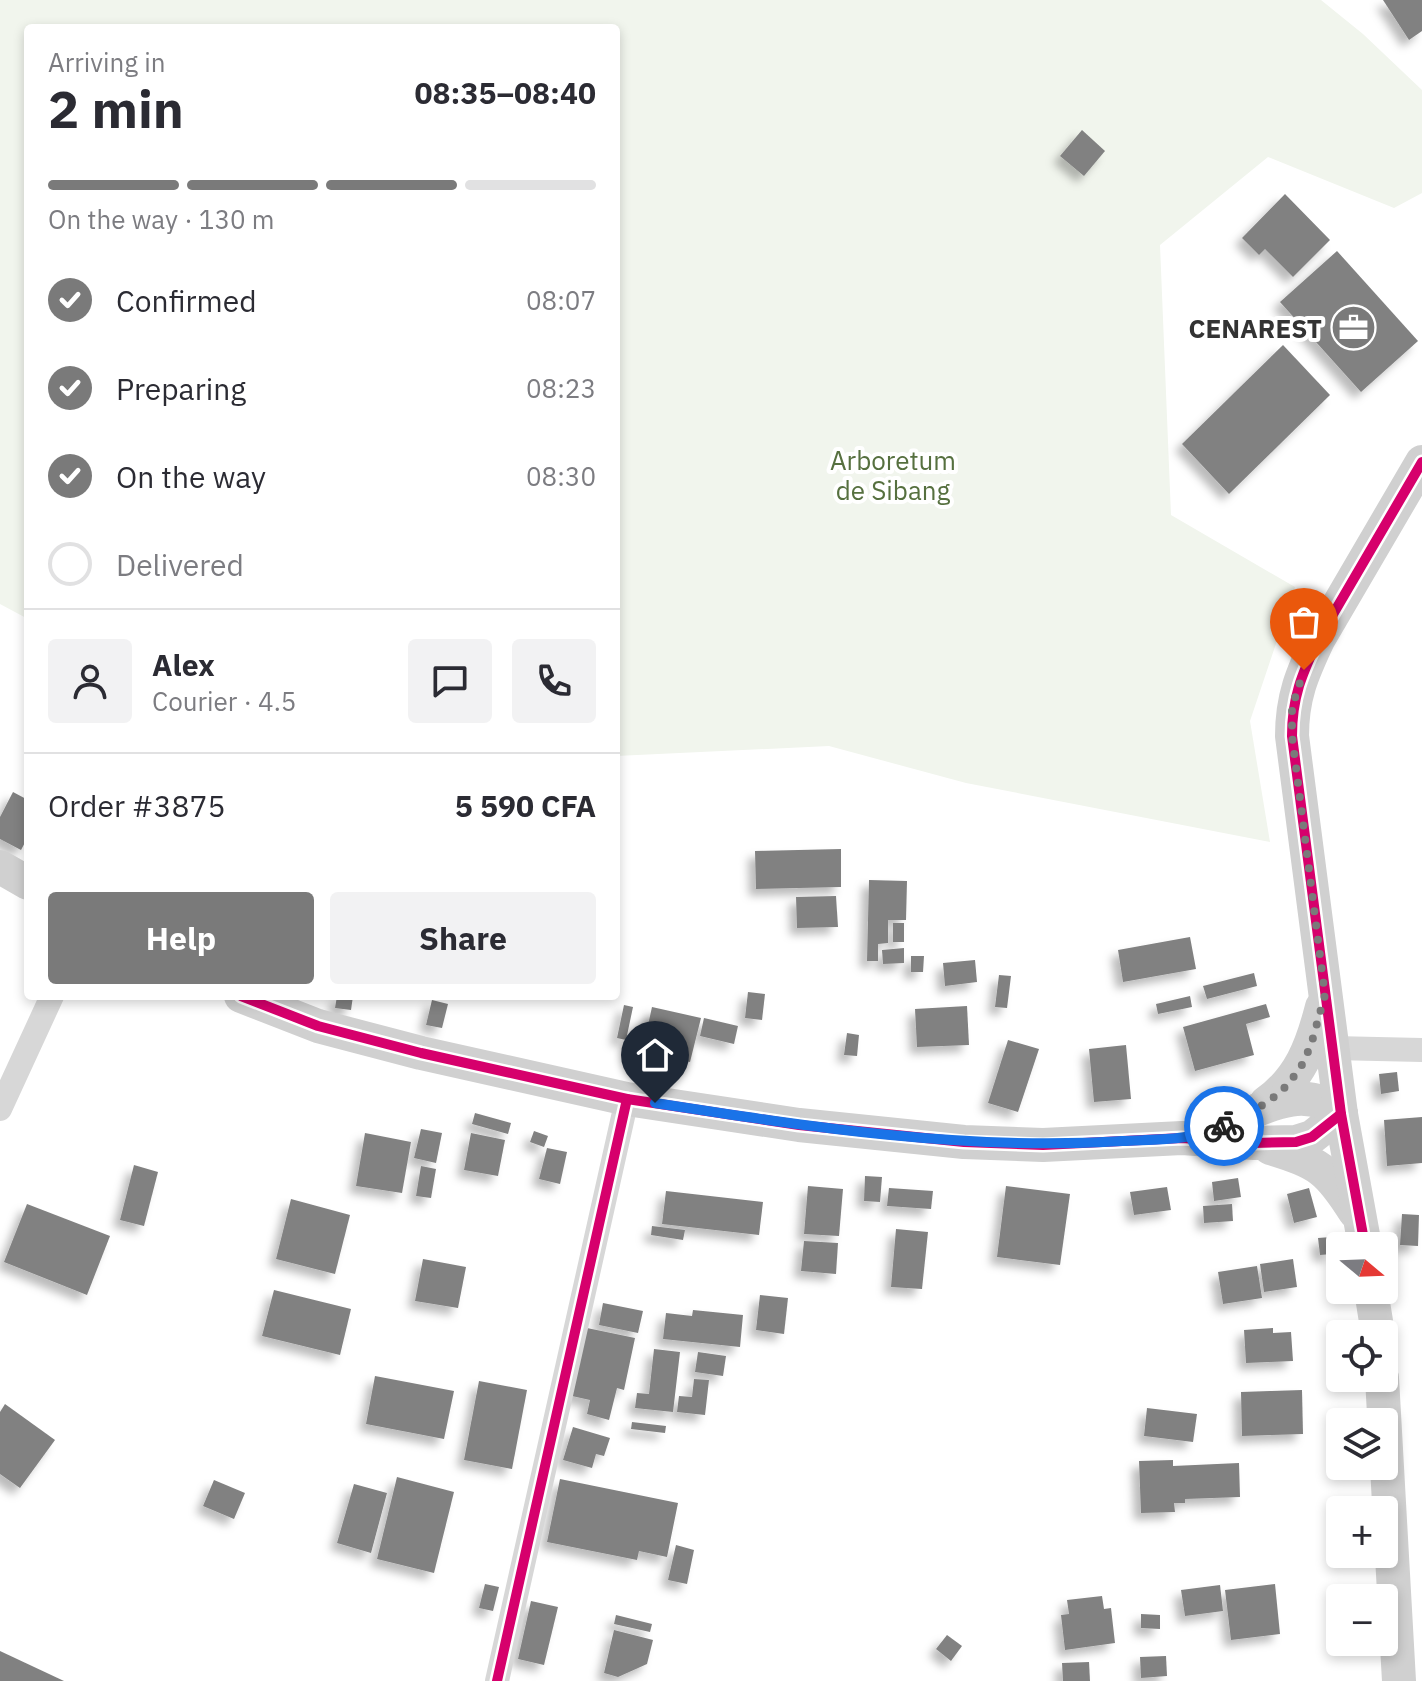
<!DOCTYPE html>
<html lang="en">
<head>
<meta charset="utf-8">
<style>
	:root { --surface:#fff; --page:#f2f2f3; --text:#2b2b33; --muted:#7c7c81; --line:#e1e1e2; --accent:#7a7a7a }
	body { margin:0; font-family:"IBM Plex Sans",sans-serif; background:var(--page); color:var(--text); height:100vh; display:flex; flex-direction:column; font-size:30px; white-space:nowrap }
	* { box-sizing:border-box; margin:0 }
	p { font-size:26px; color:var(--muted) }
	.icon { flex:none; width:44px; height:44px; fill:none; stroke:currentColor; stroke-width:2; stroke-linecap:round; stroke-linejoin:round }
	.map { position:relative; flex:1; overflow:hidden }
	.drawer { position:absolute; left:24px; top:24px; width:596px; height:976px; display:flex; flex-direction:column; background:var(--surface); border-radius:8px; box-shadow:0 4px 12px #0003 }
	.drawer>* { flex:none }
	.needle { width:52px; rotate:109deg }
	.tools { position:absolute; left:1326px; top:1232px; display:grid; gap:16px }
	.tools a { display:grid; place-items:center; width:72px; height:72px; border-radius:8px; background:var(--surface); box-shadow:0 4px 12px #0003; font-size:40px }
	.pin { position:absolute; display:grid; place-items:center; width:68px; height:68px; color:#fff; margin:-82px -34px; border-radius:50% 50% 50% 0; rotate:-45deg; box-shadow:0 0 8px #0007 }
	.pin .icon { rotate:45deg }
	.courier { position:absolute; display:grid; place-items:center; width:80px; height:80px; margin:-40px; border:6px solid #1a73e8; border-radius:50%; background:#fff; color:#222; box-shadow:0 2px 10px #0007 }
	.overview em { font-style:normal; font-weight:700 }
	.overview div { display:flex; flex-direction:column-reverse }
	.overview { display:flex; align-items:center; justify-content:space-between; height:136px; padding:0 24px }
	h1 { font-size:52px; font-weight:700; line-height:60px }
	.bar { display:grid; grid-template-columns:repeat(4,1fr); gap:12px 8px; align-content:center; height:96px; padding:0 24px }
	.bar i { height:10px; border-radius:6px; background:var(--line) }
	.bar .current { background:var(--accent) }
	.bar p { grid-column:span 4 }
	.line { display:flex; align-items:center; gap:20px; padding:0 24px; border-top:2px solid var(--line) }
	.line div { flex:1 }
	.round { display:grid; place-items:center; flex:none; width:84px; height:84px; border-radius:8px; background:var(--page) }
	ol { padding:0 24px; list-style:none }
	li { display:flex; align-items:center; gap:24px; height:88px }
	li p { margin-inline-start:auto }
	li .icon { padding:8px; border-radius:50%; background:var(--accent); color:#fff; stroke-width:4 }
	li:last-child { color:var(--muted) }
	li i { width:44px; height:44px; border:4px solid var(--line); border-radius:50% }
	.primary-button { display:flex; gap:16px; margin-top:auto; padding:16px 24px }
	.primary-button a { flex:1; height:92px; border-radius:8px; background:var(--accent); color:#fff; font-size:32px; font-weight:700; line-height:92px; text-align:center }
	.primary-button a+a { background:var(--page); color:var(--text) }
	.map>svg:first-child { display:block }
	.green { fill:#f1f5ed }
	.building { fill:#818181; filter:url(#shadow) }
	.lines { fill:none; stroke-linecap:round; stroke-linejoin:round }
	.street { stroke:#d7d7d7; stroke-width:24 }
	.secondary { stroke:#d0d0d0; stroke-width:34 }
	.cycleway-casing { stroke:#fff; stroke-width:15 }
	.cycleway { stroke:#d6006c; stroke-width:10 }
	.done { stroke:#7a7a7a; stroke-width:8; stroke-dasharray:0 14.4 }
	.route { stroke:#1a73e8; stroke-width:10 }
	.labels { text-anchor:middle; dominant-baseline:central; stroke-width:8; stroke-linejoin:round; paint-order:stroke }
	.poi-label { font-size:26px; font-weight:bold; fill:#333; stroke:#fff; text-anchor:end }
	.park-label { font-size:26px; fill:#56703f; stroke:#fff }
</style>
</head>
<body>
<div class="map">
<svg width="1422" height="1681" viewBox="0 0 1422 1681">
	<defs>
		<filter id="shadow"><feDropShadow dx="-7" dy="7" stdDeviation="4" flood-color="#0004"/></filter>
	</defs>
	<rect width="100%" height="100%" fill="#fff"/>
	<!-- green -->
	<path class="green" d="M 0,0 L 1321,0 L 1363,34 L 1422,90 L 1422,193 L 1394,208 L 1268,157 L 1160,245 L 1171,515 L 1295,587 L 1250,721 L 1270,842 L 966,783 L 829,746 L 616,756 L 616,28 L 28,28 L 28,619 L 0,604 Z"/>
	<!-- building -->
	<g class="building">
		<path d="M 1383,0 L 1422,0 L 1422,31 L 1409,40 Z"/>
		<path d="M 1082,130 L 1105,151 L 1084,176 L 1060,156 Z"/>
		<path d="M 1285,194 L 1330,240 L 1293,277 L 1265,249 L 1259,255 L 1242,238 Z"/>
		<path d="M 1337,251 L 1418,341 L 1361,392 L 1280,302 Z"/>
		<path d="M 1283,345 L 1330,395 L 1229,494 L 1182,444 Z"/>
		<path d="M 13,792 L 28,800 L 28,837 L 21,850 L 0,839 L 0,817 Z"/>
		<path d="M 841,849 L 841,887 L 756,889 L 755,851 Z"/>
		<path d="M 869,880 L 907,881 L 906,920 L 888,920 L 888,943 L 878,944 L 878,961 L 867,961 Z"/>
		<path d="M 836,896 L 838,927 L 797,928 L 796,897 Z"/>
		<rect x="893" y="923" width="11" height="19"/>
		<path d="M 1190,937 L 1196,969 L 1123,982 L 1118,950 Z"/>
		<path d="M 904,948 L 904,963 L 883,964 L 882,950 Z"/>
		<path d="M 911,956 L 924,956 L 923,972 L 911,972 Z"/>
		<path d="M 975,960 L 977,982 L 945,986 L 943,963 Z"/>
		<path d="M 1254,973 L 1257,986 L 1207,999 L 1203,986 Z"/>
		<path d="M 999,975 L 1011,976 L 1007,1008 L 995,1007 Z"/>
		<path d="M 748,992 L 765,994 L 762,1020 L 745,1018 Z"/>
		<path d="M 337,996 L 353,996 L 351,1010 L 335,1008 Z"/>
		<path d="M 1190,996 L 1192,1007 L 1158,1014 L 1156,1004 Z"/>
		<path d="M 432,1000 L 448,1004 L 442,1028 L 426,1025 Z"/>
		<path d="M 1266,1004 L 1270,1017 L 1246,1024 L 1254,1055 L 1195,1071 L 1183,1027 Z"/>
		<path d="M 624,1005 L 633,1007 L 626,1040 L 617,1038 Z"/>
		<path d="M 967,1006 L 969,1045 L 917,1047 L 915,1009 Z"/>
		<path d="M 652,1007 L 701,1018 L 690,1062 L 642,1052 Z"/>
		<path d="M 704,1018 L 738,1026 L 734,1044 L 700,1036 Z"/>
		<path d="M 847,1033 L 859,1035 L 857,1056 L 844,1055 Z"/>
		<path d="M 1008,1040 L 1039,1049 L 1018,1112 L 988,1103 Z"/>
		<path d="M 1126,1045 L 1131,1099 L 1094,1102 L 1089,1049 Z"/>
		<path d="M 1397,1072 L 1399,1091 L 1381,1094 L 1379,1074 Z"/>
		<path d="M 475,1113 L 511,1123 L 508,1134 L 472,1124 Z"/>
		<path d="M 1422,1117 L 1422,1163 L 1387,1166 L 1384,1120 Z"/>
		<path d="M 421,1129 L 442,1133 L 436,1163 L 414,1158 Z"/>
		<path d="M 534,1131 L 548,1136 L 544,1147 L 530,1142 Z"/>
		<path d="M 365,1133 L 411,1142 L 402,1193 L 356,1186 Z"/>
		<path d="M 471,1133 L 505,1140 L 498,1176 L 464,1170 Z"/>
		<path d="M 547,1148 L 567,1152 L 560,1184 L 539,1179 Z"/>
		<path d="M 134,1165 L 158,1172 L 144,1226 L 120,1220 Z"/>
		<path d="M 421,1166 L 436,1169 L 431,1198 L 416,1196 Z"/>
		<path d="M 865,1176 L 882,1177 L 880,1202 L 864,1201 Z"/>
		<path d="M 1238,1178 L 1241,1197 L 1214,1201 L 1212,1182 Z"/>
		<path d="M 808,1186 L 843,1189 L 839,1236 L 804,1234 Z"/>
		<path d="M 1006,1186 L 1070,1194 L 1060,1265 L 997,1257 Z"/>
		<path d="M 1167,1187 L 1171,1210 L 1134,1215 L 1130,1192 Z"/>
		<path d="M 889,1188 L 933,1191 L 931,1209 L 887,1206 Z"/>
		<path d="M 1309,1188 L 1317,1217 L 1294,1223 L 1287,1194 Z"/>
		<path d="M 666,1191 L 763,1202 L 759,1235 L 662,1224 Z"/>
		<path d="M 291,1199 L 350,1215 L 335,1274 L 276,1259 Z"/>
		<path d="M 27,1204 L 110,1236 L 87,1295 L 4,1262 Z"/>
		<path d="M 1232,1204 L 1233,1221 L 1204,1223 L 1203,1206 Z"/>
		<path d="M 1402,1214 L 1419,1215 L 1418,1246 L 1400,1245 Z"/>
		<path d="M 652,1226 L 685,1230 L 683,1240 L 651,1235 Z"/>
		<path d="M 896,1229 L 928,1232 L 922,1289 L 891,1287 Z"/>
		<path d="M 1331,1237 L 1332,1254 L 1320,1255 L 1318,1238 Z"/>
		<path d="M 804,1241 L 838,1243 L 836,1274 L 801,1271 Z"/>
		<path d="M 423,1259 L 466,1267 L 458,1308 L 415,1301 Z"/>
		<path d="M 1293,1259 L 1297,1287 L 1264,1292 L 1260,1264 Z"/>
		<path d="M 1257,1266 L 1262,1298 L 1223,1304 L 1218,1272 Z"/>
		<path d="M 274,1290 L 351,1309 L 340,1355 L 262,1336 Z"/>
		<path d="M 760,1295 L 788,1298 L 784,1334 L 756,1330 Z"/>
		<path d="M 603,1303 L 643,1311 L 638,1333 L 599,1325 Z"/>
		<path d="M 693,1310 L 743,1315 L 740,1347 L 663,1339 L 666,1313 L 692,1316 Z"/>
		<path d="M 587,1328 L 635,1338 L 624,1390 L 617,1388 L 609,1420 L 587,1414 L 590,1400 L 572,1396 Z"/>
		<path d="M 1273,1328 L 1273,1333 L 1291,1332 L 1293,1361 L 1246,1363 L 1244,1330 Z"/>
		<path d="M 654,1349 L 680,1352 L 673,1412 L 635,1408 L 637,1393 L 649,1394 Z"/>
		<path d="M 698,1352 L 726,1356 L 723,1376 L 695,1372 Z"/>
		<path d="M 375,1376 L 454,1391 L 444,1439 L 366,1424 Z"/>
		<path d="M 694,1379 L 709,1380 L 705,1415 L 677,1412 L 679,1396 L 692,1397 Z"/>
		<path d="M 479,1381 L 527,1390 L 512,1469 L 464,1460 Z"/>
		<path d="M 1302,1390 L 1303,1434 L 1242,1436 L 1241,1392 Z"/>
		<path d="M 5,1404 L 55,1440 L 20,1488 L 0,1474 L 0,1412 Z"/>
		<path d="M 1147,1408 L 1197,1414 L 1193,1442 L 1144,1436 Z"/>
		<path d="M 632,1422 L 666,1426 L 665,1433 L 631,1429 Z"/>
		<path d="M 573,1427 L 610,1438 L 604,1456 L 596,1454 L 592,1468 L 563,1460 Z"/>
		<path d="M 1173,1460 L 1173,1466 L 1239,1463 L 1240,1497 L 1185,1499 L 1185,1503 L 1174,1503 L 1175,1512 L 1141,1513 L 1139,1461 Z"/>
		<path d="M 397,1477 L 454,1492 L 434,1573 L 377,1559 Z"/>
		<path d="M 560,1479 L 678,1503 L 667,1557 L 639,1551 L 637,1560 L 547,1542 Z"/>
		<path d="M 214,1480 L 245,1493 L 234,1519 L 203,1506 Z"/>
		<path d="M 354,1484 L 387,1493 L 371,1553 L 337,1543 Z"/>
		<path d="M 676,1545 L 694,1550 L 687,1584 L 668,1580 Z"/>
		<path d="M 485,1584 L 499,1587 L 493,1611 L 479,1608 Z"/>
		<path d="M 1275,1584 L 1280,1634 L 1231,1640 L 1225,1590 Z"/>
		<path d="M 1220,1585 L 1223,1611 L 1185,1616 L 1181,1590 Z"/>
		<path d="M 1102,1596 L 1104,1609 L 1111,1608 L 1115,1643 L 1065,1650 L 1061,1615 L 1069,1614 L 1067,1600 Z"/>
		<path d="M 531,1601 L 558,1607 L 544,1665 L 518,1659 Z"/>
		<path d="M 1141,1614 L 1160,1615 L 1160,1629 L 1141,1628 Z"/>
		<path d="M 616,1615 L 652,1624 L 650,1632 L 614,1624 Z"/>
		<path d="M 614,1630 L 653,1640 L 647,1664 L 618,1677 L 604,1673 Z"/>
		<path d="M 947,1635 L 962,1646 L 951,1661 L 936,1649 Z"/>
		<path d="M 0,1651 L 64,1681 L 0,1681 Z"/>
		<path d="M 1166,1656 L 1167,1676 L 1141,1678 L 1140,1657 Z"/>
		<path d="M 1089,1662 L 1090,1681 L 1063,1681 L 1062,1663 Z"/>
	</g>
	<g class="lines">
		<!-- street -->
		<g class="street">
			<path d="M 1333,1048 L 1422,1050"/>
			<path d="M 0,1109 L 52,996"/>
			<path d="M 497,1681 L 627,1099"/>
		</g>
		<!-- secondary -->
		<g class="secondary">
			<path d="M 0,867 L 28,883"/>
			<path d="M 241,996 L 318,1026 L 421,1053 L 627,1099 L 799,1125 L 964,1142 L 1043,1145 L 1182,1138 L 1254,1143 L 1296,1142 L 1312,1137 L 1341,1114"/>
			<path d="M 1266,1103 C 1300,1079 1312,1046 1322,1007"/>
			<path d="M 1198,1134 C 1245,1122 1297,1075 1341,1114"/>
			<path d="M 1270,1148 C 1319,1163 1328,1169 1355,1212"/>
			<path d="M 1365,1246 L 1341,1114 L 1292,736 C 1292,697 1302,674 1318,640 L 1422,462"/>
			<path d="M 1371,1290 L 1378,1334"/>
			<path d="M 1382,1378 L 1399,1681"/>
		</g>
		<defs>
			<g id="cycleway">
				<path d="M 241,996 L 318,1026 L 421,1053 L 627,1099 L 799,1125 L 964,1142 L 1043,1145 L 1182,1138 L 1254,1143 L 1296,1142 L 1312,1137 L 1341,1114"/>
				<path d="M 1365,1246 L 1341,1114 L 1292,736 C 1292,697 1302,674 1318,640 L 1422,462"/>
				<path d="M 497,1681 L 627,1099"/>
			</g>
		</defs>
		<!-- cycleway casing -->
		<use href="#cycleway" class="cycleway-casing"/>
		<!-- cycleway -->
		<use href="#cycleway" class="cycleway"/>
	</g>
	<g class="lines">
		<!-- done -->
		<path class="done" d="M 1224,1126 L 1251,1113 L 1281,1092 L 1300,1069 L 1311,1045 L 1325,995 L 1292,736 L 1292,707 L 1304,670"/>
		<!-- route -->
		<path class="route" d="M 655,1103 C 810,1127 965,1151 1122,1141 C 1156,1139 1192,1141 1224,1126"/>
	</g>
	<!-- icons -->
	<defs>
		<symbol id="office-disc" viewBox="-11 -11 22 22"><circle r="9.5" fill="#7a7a7a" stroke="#fff"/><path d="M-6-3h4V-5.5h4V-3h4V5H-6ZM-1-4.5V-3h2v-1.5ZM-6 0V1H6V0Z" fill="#fff"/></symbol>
	</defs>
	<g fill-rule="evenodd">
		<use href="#office-disc" x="1328" y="302" width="51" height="51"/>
	</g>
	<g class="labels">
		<!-- poi labels -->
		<g class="poi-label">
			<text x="1322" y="328">CENAREST</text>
		</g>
		<!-- park labels -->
		<g class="park-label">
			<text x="893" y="460">Arboretum<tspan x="893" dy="30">de Sibang</tspan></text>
		</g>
	</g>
</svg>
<div class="tools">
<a><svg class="needle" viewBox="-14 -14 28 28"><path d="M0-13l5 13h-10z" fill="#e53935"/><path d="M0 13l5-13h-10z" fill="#7c7c81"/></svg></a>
<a><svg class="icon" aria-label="locate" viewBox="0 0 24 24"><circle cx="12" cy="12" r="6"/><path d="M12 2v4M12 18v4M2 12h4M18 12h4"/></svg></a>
<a><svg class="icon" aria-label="layers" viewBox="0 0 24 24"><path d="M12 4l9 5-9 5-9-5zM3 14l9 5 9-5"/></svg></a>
<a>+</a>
<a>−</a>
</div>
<div class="pin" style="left:1304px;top:670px;background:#ea580c"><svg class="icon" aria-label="bag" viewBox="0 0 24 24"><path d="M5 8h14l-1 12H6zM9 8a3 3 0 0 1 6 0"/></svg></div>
<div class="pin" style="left:655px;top:1103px;background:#1f2937"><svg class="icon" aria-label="home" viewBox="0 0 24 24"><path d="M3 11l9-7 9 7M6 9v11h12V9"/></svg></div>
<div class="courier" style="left:1224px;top:1126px"><svg class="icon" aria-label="bike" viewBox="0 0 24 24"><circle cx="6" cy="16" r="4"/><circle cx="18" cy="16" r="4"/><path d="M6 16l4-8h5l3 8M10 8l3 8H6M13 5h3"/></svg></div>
<section class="drawer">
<div class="overview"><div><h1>2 min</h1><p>Arriving in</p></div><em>08:35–08:40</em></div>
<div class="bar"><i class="current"></i><i class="current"></i><i class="current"></i><i></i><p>On the way · 130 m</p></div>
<ol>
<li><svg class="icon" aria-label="check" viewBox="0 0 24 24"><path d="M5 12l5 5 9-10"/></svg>Confirmed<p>08:07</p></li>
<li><svg class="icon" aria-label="check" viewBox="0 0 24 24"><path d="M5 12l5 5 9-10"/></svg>Preparing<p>08:23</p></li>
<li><svg class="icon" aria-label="check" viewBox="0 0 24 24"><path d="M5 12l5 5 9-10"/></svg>On the way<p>08:30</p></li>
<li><i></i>Delivered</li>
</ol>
<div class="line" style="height:144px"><a class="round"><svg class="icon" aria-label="person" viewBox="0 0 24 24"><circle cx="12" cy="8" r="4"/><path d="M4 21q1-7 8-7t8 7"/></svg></a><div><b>Alex</b><p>Courier · 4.5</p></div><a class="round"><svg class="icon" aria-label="chat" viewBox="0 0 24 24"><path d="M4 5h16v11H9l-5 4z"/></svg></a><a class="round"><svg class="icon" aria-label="phone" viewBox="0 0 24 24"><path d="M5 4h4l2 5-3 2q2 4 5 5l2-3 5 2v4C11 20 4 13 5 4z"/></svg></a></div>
<div class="line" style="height:104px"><div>Order #3875</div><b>5 590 CFA</b></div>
<div class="primary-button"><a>Help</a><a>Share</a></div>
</section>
</div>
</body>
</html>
